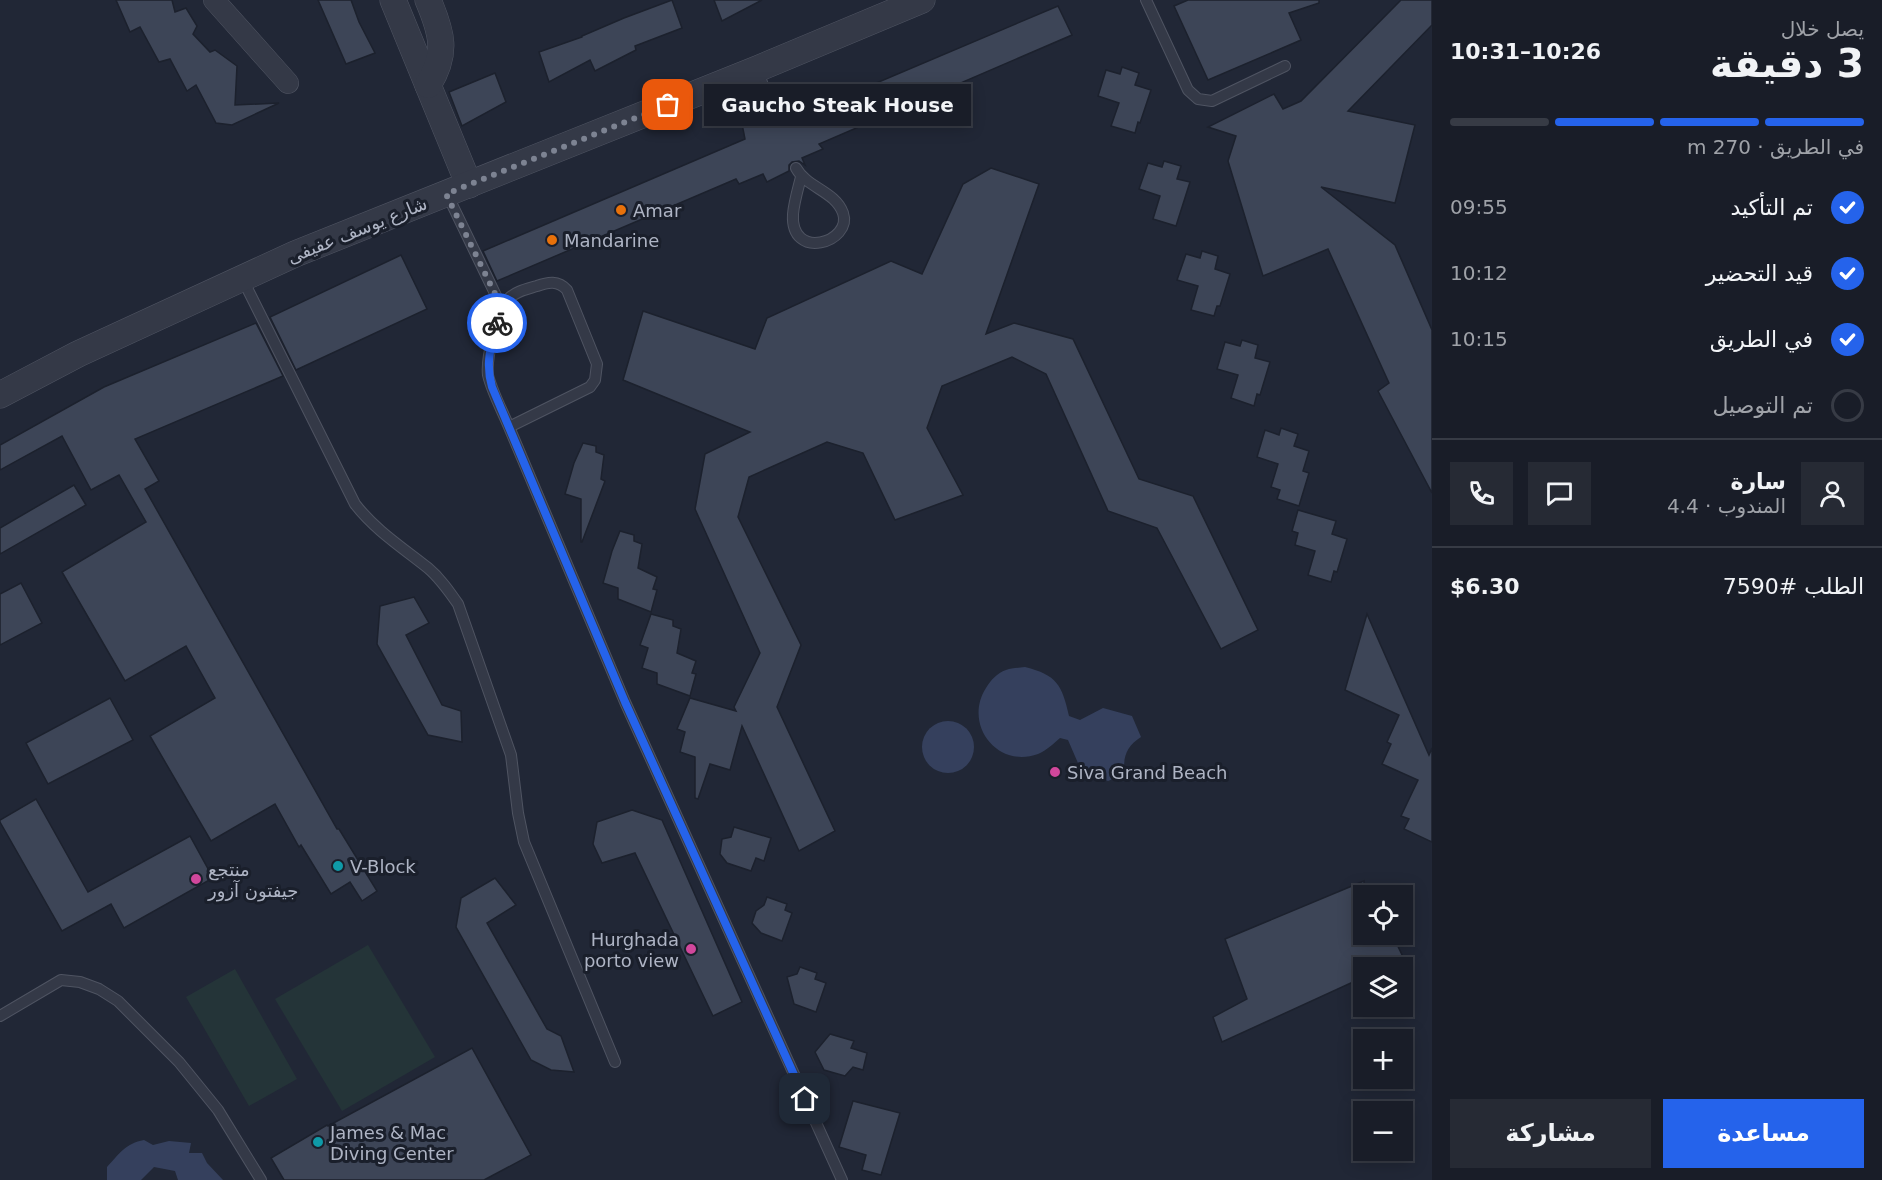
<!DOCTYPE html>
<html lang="ar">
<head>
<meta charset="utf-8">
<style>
	:root { --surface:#191d28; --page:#262a34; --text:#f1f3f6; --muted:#9fa2a8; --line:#373b45; --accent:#2563eb }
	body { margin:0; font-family:"DejaVu Sans",Cairo,sans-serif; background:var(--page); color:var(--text); direction:rtl; height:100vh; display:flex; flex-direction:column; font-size:22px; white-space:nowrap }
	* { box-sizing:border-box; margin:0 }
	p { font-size:20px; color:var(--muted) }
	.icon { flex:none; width:33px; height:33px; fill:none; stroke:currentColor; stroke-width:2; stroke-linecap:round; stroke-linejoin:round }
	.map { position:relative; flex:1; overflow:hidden; direction:ltr }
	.side { display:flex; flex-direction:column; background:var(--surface); width:450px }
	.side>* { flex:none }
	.tools { position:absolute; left:1353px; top:885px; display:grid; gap:12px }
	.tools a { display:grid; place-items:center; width:60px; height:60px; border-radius:0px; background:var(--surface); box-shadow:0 3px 15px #0003,0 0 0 2px var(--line); font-size:30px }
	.pin { position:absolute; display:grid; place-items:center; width:51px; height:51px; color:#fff; margin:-26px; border-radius:12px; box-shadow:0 3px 9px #0006 }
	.courier { position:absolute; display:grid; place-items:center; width:60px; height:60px; margin:-30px; border:4px solid #2563eb; border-radius:50%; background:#fff; color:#222; box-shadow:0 2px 8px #0007 }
	.bubble { position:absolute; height:42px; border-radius:0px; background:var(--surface); box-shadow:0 3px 15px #0003,0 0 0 2px var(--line); font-size:20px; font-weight:600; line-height:42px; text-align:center; direction:rtl }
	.head em { font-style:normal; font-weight:600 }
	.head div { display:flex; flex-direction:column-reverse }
	.head { display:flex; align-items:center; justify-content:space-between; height:102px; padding:0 18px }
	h1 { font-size:39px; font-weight:600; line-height:45px }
	.bar { display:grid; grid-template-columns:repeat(4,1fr); gap:9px 6px; align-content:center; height:72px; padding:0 18px }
	.bar i { height:8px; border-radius:4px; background:var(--line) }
	.bar .on { background:var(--accent) }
	.bar p { grid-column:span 4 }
	.line { display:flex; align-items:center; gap:15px; padding:0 18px; border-top:2px solid var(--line) }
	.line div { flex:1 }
	.round { display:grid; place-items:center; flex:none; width:63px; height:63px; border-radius:0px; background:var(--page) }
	ol { padding:0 18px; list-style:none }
	li { display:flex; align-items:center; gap:18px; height:66px }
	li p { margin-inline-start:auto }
	li .icon { padding:6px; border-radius:50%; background:var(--accent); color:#fff; stroke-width:4 }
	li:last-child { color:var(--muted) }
	li i { width:33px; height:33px; border:3px solid var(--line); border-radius:50% }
	.button { display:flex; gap:12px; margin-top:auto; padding:12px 18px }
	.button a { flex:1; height:69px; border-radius:0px; background:var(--accent); color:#fff; font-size:24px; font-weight:600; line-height:69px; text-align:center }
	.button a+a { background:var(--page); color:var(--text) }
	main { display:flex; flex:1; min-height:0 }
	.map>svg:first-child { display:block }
	.green { fill:#243438 }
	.water { fill:#35405d }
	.building { fill:#3d4557; stroke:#1c212d; stroke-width:1.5 }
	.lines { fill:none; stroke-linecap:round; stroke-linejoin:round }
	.service-casing { stroke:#4f5462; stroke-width:12 }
	.minor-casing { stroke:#4f5462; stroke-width:22 }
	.tertiary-casing { stroke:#4f5462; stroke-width:27 }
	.service { stroke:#343947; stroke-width:10 }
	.minor { stroke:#343947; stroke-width:21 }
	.tertiary { stroke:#343947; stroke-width:26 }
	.done { stroke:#7d8392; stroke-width:6; stroke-dasharray:0 10.8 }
	.route { stroke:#2563eb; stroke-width:8 }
	.food-dot { fill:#e8710a; stroke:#1a1f2b; stroke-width:2 }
	.hotel-dot { fill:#d1479c; stroke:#1a1f2b; stroke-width:2 }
	.culture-dot { fill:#0f9aa8; stroke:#1a1f2b; stroke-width:2 }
	.labels { text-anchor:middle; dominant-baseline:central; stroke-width:6; stroke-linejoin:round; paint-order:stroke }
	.poi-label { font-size:18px; fill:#aeb4c4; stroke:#1a1f2b; text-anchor:start }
	.street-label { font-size:18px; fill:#aeb4c4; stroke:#1a1f2b }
</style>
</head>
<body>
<main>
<section class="side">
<div class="head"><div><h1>3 دقيقة</h1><p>يصل خلال</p></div><em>10:26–10:31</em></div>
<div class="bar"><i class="on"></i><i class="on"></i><i class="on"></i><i></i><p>في الطريق · 270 m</p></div>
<ol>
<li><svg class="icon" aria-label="check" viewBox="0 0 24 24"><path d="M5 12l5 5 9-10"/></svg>تم التأكيد<p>09:55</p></li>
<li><svg class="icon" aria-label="check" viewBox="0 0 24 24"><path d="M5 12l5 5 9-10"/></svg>قيد التحضير<p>10:12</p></li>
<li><svg class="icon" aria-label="check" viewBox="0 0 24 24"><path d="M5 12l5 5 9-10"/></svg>في الطريق<p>10:15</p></li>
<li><i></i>تم التوصيل</li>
</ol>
<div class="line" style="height:108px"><a class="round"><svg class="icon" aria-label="person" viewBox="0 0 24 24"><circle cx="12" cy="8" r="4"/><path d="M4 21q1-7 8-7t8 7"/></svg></a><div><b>سارة</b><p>المندوب · 4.4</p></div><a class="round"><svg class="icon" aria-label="chat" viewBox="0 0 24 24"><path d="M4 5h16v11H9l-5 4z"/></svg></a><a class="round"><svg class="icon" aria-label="phone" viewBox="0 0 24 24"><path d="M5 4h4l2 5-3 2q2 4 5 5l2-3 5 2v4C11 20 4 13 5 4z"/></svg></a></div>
<div class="line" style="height:78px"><div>الطلب #7590</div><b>$6.30</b></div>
<div class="button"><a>مساعدة</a><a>مشاركة</a></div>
</section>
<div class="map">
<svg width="1432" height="1180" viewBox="0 0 1432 1180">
	<rect width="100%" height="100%" fill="#212736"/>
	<!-- green -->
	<g class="green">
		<path d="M 368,945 L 435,1057 L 342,1111 L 275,999 Z"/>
		<path d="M 235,969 L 297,1079 L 249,1106 L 186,997 Z"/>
	</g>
	<!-- water -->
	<g class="water">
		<path d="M 1025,667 C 1057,675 1062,685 1069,716 L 1080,720 L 1103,708 L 1132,716 L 1141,737 C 1127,746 1122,757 1125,774 L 1108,781 L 1081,770 L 1068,740 L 1060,738 C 1053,744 1047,750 1038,754 C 997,769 963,724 986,688 C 991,680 997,673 1006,670 C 1012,668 1019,668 1025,667 Z"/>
		<circle cx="948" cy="747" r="26"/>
		<path d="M 144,1140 L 153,1145 L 169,1141 L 191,1143 L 189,1153 L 202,1153 L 207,1163 L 223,1180 L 178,1180 L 175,1171 L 154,1167 L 141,1180 L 107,1180 L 107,1167 C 119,1154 126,1143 144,1140 Z"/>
	</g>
	<!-- building -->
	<g class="building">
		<path d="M 116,0 L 172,0 L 175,12 L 186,8 L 197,26 L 193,34 L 210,52 L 215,50 L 237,66 L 235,105 L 279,103 L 232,125 L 216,123 L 196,85 L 187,91 L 170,59 L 159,62 L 140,27 L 130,32 Z"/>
		<path d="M 318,0 L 351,0 L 359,22 L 375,53 L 346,64 Z"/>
		<path d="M 672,0 L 682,28 L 635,46 L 636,50 L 595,71 L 590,60 L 549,82 L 539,52 L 582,37 L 582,36 L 624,18 Z"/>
		<path d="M 714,0 L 762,0 L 722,21 Z"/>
		<path d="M 1188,0 L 1319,0 L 1319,3 L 1289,13 L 1301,40 L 1208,80 L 1174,6 Z"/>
		<path d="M 1401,0 L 1432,0 L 1432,25 L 1348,111 L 1415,125 L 1395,203 L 1321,187 L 1395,245 L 1432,330 L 1432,493 L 1378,391 L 1389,383 L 1328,249 L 1263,276 L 1228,161 L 1236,136 L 1208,127 L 1274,94 L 1283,109 L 1301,101 Z"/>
		<path d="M 1058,6 L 1072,35 L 819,144 L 823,149 L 802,158 L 805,165 L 799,161 L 792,162 L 789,165 L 789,171 L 767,182 L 763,174 L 739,184 L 736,179 L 497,281 L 483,251 L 745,139 L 742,124 L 766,115 L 771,119 L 776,119 L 780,114 L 780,109 L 789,120 Z"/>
		<path d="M 1122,67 L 1139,73 L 1135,85 L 1151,90 L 1140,123 L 1138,122 L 1135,133 L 1111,126 L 1119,103 L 1098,96 L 1106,70 L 1120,74 Z"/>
		<path d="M 495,73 L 506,102 L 462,126 L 449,92 Z"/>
		<path d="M 1164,161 L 1181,166 L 1177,179 L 1190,182 L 1176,226 L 1153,219 L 1160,196 L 1139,189 L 1148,163 L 1162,167 Z"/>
		<path d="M 991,168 L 1039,184 L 986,334 L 1014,323 L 1073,339 L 1139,479 L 1193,496 L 1258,630 L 1221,649 L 1157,528 L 1108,511 L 1046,374 L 1012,357 L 942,386 L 927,428 L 963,495 L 895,520 L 863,453 L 827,442 L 749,477 L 738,517 L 801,645 L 777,707 L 835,831 L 799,851 L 742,726 L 730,770 L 710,764 L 698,799 L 695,798 L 695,757 L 680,752 L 685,732 L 677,729 L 690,698 L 736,711 L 734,707 L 760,653 L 695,509 L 705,454 L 750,432 L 623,380 L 643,311 L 755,349 L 767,318 L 891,261 L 922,274 L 963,184 Z"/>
		<path d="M 1202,251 L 1218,256 L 1215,269 L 1230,274 L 1220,306 L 1217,306 L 1214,316 L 1191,310 L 1198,286 L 1177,280 L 1186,254 L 1200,258 Z"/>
		<path d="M 401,255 L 427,309 L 296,370 L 270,317 Z"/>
		<path d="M 256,323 L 283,376 L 135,439 L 159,481 L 145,489 L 337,829 L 339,829 L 377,891 L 362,901 L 350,882 L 331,894 L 301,845 L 299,847 L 275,804 L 211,841 L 150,736 L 215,698 L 186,646 L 125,681 L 62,572 L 146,522 L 119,475 L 91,490 L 62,436 L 0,470 L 0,445 L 104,387 Z"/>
		<path d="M 1242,340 L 1258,345 L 1255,358 L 1270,362 L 1260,395 L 1257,394 L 1254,406 L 1231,398 L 1238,375 L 1217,369 L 1225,342 L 1240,346 Z"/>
		<path d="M 1281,428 L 1298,434 L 1294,446 L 1309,451 L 1303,471 L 1309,473 L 1299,506 L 1277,499 L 1280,490 L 1271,487 L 1278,464 L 1257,457 L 1265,430 L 1279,435 Z"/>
		<path d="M 583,443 L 596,446 L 596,452 L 604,455 L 601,479 L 605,481 L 582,542 L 581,542 L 581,499 L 565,494 L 574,463 Z"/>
		<path d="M 74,485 L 86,505 L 0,554 L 0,528 Z"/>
		<path d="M 1298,510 L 1336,521 L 1332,534 L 1347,539 L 1337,572 L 1334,571 L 1331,582 L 1308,575 L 1315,551 L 1295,545 L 1298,533 L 1292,531 Z"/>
		<path d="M 620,531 L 634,535 L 634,541 L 642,544 L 638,568 L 657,577 L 653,589 L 657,590 L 651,612 L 618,599 L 618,588 L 603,583 L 612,551 Z"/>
		<path d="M 21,583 L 42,623 L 0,645 L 0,594 Z"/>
		<path d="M 414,597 L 429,623 L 406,635 L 442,705 L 461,711 L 462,742 L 428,735 L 377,644 L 380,606 Z"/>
		<path d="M 651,614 L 673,620 L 673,626 L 681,629 L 677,653 L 696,661 L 692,673 L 696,674 L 690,696 L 657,684 L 657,673 L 642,668 L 648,648 L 640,645 Z"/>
		<path d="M 1367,614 L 1429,755 L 1432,748 L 1432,842 L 1404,829 L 1409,819 L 1401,816 L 1418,780 L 1382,764 L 1391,744 L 1387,742 L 1399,715 L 1345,690 Z"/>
		<path d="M 110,698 L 133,740 L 48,784 L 26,743 Z"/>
		<path d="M 36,799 L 88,892 L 190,836 L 213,878 L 124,928 L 111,904 L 62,931 L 0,822 L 0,820 Z"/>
		<path d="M 632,810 L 662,820 L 742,1002 L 713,1016 L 635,853 L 602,863 L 593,844 L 597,822 Z"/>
		<path d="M 734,827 L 771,838 L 764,861 L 756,858 L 751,871 L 727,863 L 720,854 L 722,839 L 731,837 Z"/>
		<path d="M 495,878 L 516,905 L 487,923 L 547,1029 L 561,1036 L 574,1072 L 551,1070 L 531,1060 L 456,927 L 461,898 Z"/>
		<path d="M 1364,881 L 1364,934 L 1392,934 L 1404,959 L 1385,968 L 1364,968 L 1364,977 L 1222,1042 L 1213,1017 L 1247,999 L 1225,939 Z"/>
		<path d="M 767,897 L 787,904 L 785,910 L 792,913 L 782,941 L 761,933 L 752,923 L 756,911 L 764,905 Z"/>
		<path d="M 800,967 L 817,973 L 815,979 L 826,983 L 816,1012 L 794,1004 L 787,977 L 797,974 Z"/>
		<path d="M 830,1034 L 854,1041 L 851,1048 L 867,1053 L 863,1070 L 853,1067 L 845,1076 L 824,1070 L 815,1052 Z"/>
		<path d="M 472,1048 L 531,1155 L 484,1180 L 284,1180 L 271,1158 L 327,1125 L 328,1126 Z"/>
		<path d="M 853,1101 L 900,1113 L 881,1175 L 862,1170 L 866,1155 L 839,1147 Z"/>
	</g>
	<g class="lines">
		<defs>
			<g id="service">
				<path d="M 1146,0 L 1188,90 L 1198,99 L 1212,101 L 1285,66"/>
				<path d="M 757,69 L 773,112"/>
				<path d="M 796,168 C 807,188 835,191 843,213 C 853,242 790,262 793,214 C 794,202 798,189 801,177"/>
				<path d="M 447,194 L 502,308"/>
				<path d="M 242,278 L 355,504 C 375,530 403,548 428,568 C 440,578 449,591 458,604 L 511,755 L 518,813 L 524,842 L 615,1062"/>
				<path d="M 509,427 L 590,387 L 595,380 L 597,364 L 567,290 C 558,280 548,282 537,286 C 527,289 516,291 508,299 C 497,310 486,359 488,375 C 492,392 502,410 509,427 L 625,702 L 842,1180"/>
				<path d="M 0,1016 L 61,980 L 80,982 L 99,989 L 118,1001 L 179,1062 L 218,1110 L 261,1180"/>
			</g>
			<path id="minor" d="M 214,0 L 288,83"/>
			<g id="tertiary">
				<path d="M 393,0 L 469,185"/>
				<path d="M 428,85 C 448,53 442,33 428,0"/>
				<path d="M 0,395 L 78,354 L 295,254 L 757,69 L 922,0"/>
			</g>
		</defs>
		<!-- service casing -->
		<use href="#service" class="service-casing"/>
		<!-- minor casing -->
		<use href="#minor" class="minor-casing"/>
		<!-- tertiary casing -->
		<use href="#tertiary" class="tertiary-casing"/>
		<!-- service -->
		<use href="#service" class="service"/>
		<!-- minor -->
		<use href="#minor" class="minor"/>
		<!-- tertiary -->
		<use href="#tertiary" class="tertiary"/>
	</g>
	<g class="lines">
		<!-- done -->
		<path class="done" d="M 497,323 L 502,308 L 446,194 L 668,105"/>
		<!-- route -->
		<path class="route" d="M 497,323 C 491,347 485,362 492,387 L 625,702 L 805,1099"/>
	</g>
	<!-- markers -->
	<g class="food-dot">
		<circle cx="621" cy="210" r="6"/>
		<circle cx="552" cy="240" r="6"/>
	</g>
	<g class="hotel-dot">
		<circle cx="1055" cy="772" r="6"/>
		<circle cx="196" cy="879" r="6"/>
		<circle cx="691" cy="949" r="6"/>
	</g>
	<g class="culture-dot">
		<circle cx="338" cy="866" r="6"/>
		<circle cx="318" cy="1142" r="6"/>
	</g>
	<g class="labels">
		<!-- poi labels -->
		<g class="poi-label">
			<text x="633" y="210">Amar</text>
			<text x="564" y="240">Mandarine</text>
			<text x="1067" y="772">Siva Grand Beach</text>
			<text x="350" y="866">V-Block</text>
			<text x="208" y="869">منتجع<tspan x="208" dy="21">جيفتون آزور</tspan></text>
			<text x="679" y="939" text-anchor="end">Hurghada<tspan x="679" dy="21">porto view</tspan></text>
			<text x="330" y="1132">James &amp; Mac<tspan x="330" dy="21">Diving Center</tspan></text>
		</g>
		<!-- street labels -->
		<g class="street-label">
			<text transform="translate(357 230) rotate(-22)">شارع يوسف عفيفى</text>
		</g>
	</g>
</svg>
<div class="tools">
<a><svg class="icon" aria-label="locate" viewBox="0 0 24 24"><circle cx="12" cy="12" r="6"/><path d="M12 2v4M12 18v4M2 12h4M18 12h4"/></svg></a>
<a><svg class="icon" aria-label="layers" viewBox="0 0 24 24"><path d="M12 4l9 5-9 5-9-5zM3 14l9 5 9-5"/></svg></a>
<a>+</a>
<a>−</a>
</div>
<div class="pin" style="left:668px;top:105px;background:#ea580c"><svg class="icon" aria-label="bag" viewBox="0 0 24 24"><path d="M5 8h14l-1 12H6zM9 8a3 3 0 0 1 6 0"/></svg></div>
<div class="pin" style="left:805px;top:1099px;background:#1f2937"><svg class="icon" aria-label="home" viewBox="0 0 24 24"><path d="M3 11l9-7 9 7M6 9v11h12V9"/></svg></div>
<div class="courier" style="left:497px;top:323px"><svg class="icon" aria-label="bike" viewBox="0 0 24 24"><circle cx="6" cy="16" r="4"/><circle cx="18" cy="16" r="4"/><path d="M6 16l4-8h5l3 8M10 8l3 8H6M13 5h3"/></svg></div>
<div class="bubble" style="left:704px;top:84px;width:267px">Gaucho Steak House</div>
</div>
</main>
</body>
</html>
